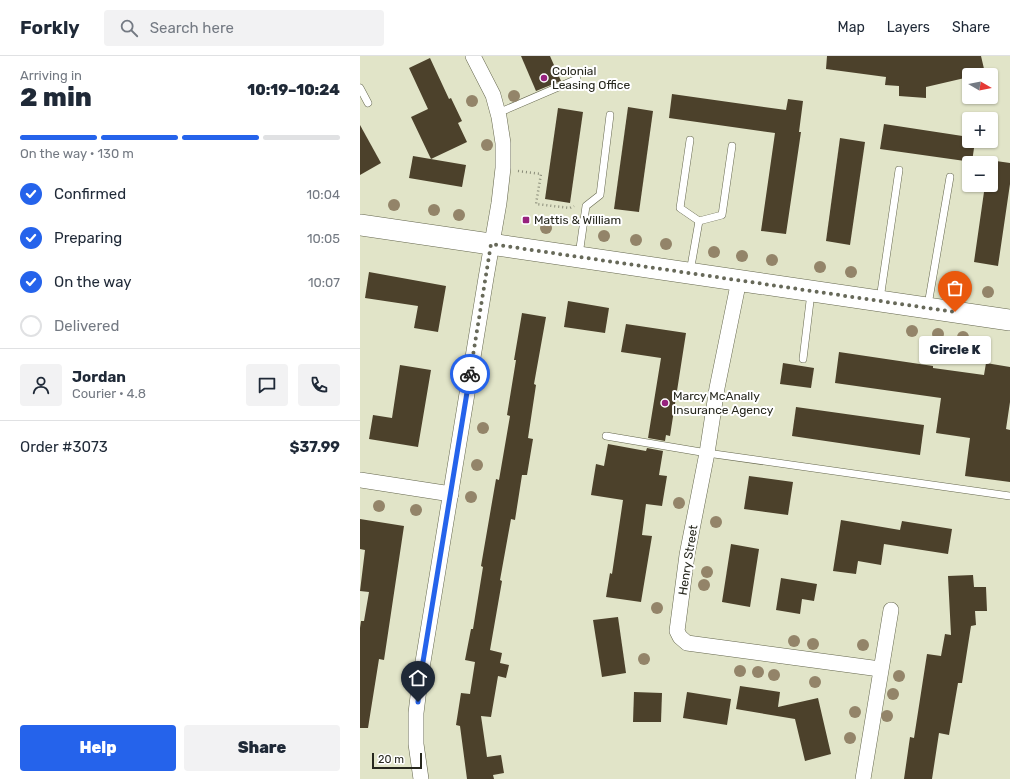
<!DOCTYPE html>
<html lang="en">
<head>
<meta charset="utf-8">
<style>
	:root { --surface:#fff; --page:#f2f2f3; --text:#1f2937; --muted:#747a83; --line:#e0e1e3; --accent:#2563eb }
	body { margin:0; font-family:Rubik,sans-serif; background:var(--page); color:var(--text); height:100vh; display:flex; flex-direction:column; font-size:15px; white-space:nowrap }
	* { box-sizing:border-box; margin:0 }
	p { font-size:13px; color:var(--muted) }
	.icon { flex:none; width:22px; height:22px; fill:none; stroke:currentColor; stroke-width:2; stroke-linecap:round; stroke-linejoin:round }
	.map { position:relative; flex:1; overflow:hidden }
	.sheet { display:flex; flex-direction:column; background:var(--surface); width:360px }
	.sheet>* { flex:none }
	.needle { width:26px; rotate:99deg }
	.buttons { position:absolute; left:602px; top:12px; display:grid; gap:8px }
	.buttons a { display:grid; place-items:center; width:36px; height:36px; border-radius:4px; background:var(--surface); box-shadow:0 1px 3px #0004; font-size:20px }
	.scale { position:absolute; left:12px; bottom:10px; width:50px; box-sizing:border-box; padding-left:4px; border:2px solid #26271d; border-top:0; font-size:11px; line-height:14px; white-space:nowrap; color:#26271d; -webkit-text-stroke:3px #fff; paint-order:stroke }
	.pin { position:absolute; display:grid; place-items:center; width:34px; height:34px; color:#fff; margin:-41px -17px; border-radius:50% 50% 50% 0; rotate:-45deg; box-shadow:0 0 4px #0007 }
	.pin .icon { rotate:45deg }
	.courier { position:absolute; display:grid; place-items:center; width:40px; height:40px; margin:-20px; border:3px solid #2563eb; border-radius:50%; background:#fff; color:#222; box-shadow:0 1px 5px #0007 }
	.bubble { position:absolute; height:28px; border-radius:4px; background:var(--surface); box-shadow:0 1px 3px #0004; font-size:13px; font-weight:800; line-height:28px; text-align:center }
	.headline em { font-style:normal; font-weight:800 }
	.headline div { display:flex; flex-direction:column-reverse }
	.headline { display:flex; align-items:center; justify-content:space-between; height:68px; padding:0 20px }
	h1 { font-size:26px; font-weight:800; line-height:30px }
	.bar { display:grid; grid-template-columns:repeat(4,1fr); gap:6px 4px; align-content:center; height:48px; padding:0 20px }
	.bar i { height:5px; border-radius:3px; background:var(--line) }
	.bar .active { background:var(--accent) }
	.bar p { grid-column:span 4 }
	.line { display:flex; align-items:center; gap:10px; padding:0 20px; border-top:1px solid var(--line) }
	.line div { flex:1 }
	.round { display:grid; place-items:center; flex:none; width:42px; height:42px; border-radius:4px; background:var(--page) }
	ol { padding:0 20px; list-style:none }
	li { display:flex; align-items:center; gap:12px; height:44px }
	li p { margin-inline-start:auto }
	li .icon { padding:4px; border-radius:50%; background:var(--accent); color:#fff; stroke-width:4 }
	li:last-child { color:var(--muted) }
	li i { width:22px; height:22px; border:2px solid var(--line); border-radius:50% }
	.cta { display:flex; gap:8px; margin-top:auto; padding:8px 20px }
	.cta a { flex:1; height:46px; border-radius:4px; background:var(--accent); color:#fff; font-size:16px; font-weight:800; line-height:46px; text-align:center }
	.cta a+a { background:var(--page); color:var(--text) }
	header { display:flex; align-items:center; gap:24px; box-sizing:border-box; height:56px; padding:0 20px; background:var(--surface); border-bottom:1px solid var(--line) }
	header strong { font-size:19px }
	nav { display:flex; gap:22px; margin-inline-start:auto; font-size:14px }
	.search { width:280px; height:36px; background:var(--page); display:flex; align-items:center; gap:10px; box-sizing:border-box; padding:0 14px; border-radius:4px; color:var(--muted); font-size:15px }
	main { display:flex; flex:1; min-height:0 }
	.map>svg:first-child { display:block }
	.building { fill:#4c412b }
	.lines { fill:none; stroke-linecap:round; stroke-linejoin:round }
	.service-casing { stroke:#64664d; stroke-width:8 }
	.minor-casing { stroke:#64664d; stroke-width:16 }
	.secondary-casing { stroke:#64664d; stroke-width:22 }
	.path { stroke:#8a8c79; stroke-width:2.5; stroke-dasharray:1 3; stroke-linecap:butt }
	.service { stroke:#fff; stroke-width:7 }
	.minor { stroke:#fff; stroke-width:15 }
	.secondary { stroke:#fff; stroke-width:21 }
	.tree { fill:#938469 }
	.done { stroke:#676959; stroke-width:4; stroke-dasharray:0 7.2 }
	.route { stroke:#2563eb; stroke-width:5 }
	.poi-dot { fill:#97227e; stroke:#fff; stroke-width:1.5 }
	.labels { text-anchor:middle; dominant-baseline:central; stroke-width:4; stroke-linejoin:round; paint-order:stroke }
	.poi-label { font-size:12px; fill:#26271d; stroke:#fff; text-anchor:start }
	.street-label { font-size:12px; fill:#26271d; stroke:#fff }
</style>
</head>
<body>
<header>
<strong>Forkly</strong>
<div class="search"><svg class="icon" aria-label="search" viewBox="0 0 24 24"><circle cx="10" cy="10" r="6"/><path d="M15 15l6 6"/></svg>Search here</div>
<nav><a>Map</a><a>Layers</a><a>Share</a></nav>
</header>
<main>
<section class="sheet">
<div class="headline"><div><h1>2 min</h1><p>Arriving in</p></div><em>10:19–10:24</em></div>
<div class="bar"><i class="active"></i><i class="active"></i><i class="active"></i><i></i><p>On the way · 130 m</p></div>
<ol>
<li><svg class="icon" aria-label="check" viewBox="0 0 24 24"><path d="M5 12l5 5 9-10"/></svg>Confirmed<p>10:04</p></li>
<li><svg class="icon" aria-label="check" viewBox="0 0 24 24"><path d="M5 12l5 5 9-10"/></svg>Preparing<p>10:05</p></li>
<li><svg class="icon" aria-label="check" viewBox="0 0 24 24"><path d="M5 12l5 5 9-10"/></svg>On the way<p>10:07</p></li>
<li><i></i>Delivered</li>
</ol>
<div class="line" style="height:72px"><a class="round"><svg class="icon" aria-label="person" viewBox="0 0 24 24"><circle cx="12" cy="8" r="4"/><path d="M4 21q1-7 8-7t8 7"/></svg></a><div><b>Jordan</b><p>Courier · 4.8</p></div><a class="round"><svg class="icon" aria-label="chat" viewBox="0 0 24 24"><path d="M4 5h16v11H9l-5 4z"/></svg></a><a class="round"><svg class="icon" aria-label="phone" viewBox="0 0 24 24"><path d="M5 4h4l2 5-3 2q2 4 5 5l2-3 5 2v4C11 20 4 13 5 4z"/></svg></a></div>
<div class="line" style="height:52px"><div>Order #3073</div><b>$37.99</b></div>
<div class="cta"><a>Help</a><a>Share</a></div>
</section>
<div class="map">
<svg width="650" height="723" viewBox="0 0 650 723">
	<rect width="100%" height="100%" fill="#e1e4c8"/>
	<!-- building -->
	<g class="building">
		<path d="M 161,0 L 190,0 L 201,25 L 176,35 Z"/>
		<path d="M 467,0 L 621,0 L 625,17 L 609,19 L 609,21 L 566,31 L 566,42 L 539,40 L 539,30 L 525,29 L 526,21 L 466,13 Z"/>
		<path d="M 70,2 L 89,43 L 91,42 L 102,65 L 98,67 L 107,86 L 71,103 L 51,61 L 68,53 L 49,12 Z"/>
		<path d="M 312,38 L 426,54 L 428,43 L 443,45 L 439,76 L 441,76 L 426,178 L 401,175 L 415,77 L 309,62 Z"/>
		<path d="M 268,51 L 293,55 L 279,156 L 254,153 Z"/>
		<path d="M 198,52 L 223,56 L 210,147 L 185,143 Z"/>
		<path d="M 524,68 L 609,81 L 609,85 L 615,85 L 612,106 L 520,93 Z"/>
		<path d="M 0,69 L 21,107 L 0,119 Z"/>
		<path d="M 480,82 L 505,86 L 490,189 L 466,185 Z"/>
		<path d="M 53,100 L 106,109 L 102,131 L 49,122 Z"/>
		<path d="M 629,104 L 650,107 L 650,128 L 638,210 L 614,206 L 625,129 L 631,129 L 631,107 L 628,107 Z"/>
		<path d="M 9,216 L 86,230 L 78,276 L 54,272 L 58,250 L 5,242 Z"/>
		<path d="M 208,245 L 249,252 L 245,277 L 204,271 Z"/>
		<path d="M 162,257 L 186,261 L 174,328 L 176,329 L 168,382 L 173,383 L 167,419 L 162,419 L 155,464 L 151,463 L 140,524 L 142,525 L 130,594 L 142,597 L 140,607 L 149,609 L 146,622 L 138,620 L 131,661 L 121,660 L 127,701 L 141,699 L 144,717 L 133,719 L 134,723 L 107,723 L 100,670 L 96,669 L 101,637 L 110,638 L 115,606 L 105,604 L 111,573 L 113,573 L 123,511 L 121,510 L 136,423 L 139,424 L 150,360 L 147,359 L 156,304 L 154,304 Z"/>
		<path d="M 266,268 L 326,277 L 310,380 L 306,379 L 305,385 L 288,382 L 301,302 L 261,296 Z"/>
		<path d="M 479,296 L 573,310 L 573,312 L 624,319 L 626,307 L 650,311 L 650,346 L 646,373 L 650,374 L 650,426 L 605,420 L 610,382 L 576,377 L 581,342 L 475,327 Z"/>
		<path d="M 423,307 L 454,312 L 451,332 L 420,328 Z"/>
		<path d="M 40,309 L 71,314 L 58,391 L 9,383 L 13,359 L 32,362 Z"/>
		<path d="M 436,351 L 564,369 L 560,399 L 432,380 Z"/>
		<path d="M 248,388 L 286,395 L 287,392 L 303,395 L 299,419 L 307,420 L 302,450 L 286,448 L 282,479 L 292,480 L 281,546 L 246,541 L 250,517 L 252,518 L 263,444 L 231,439 L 236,408 L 244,410 Z"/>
		<path d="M 389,420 L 433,426 L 428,459 L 384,453 Z"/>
		<path d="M 0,463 L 44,470 L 24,604 L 19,603 L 8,672 L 0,672 L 0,572 L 1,565 L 4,565 L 9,536 L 0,535 L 5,494 L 0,493 Z"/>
		<path d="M 481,464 L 540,474 L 542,465 L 592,473 L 588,498 L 524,488 L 521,509 L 498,505 L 496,518 L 473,515 Z"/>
		<path d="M 371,488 L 399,493 L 390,551 L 362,546 Z"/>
		<path d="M 613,519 L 614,531 L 626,531 L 627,555 L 615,555 L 616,569 L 611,570 L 602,627 L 598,627 L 589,679 L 579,677 L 572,723 L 544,723 L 550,681 L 554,682 L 567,598 L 581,600 L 585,578 L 591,579 L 588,520 Z"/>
		<path d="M 421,522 L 457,528 L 454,545 L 442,543 L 440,558 L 416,554 Z"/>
		<path d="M 258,561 L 266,617 L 242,621 L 233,564 Z"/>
		<path d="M 380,630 L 420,636 L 418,651 L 458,642 L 471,698 L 445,705 L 435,663 L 376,653 Z"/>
		<path d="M 274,636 L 302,637 L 301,666 L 273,666 Z"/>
		<path d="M 327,636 L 371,643 L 367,669 L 323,662 Z"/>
	</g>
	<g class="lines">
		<defs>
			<g id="service">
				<path d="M 0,32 L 8,47"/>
				<path d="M 138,57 L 217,23"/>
				<path d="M 330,84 L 320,152 L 339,165"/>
				<path d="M 339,165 L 362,159 L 372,90"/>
				<path d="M 219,199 L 226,150 L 240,139 L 250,59"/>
				<path d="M 330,216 L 339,165"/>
				<path d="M 520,243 L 539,114"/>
				<path d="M 568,249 L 590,121"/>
				<path d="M 443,303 L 451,237"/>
				<path d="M 246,380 L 347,397 L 650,440"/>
			</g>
			<g id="minor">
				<path d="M 379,224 L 357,332 L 347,397 L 327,499 L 317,575 L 320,581 L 327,587 L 520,613"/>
				<path d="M 0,424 L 91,438"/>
				<path d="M 61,723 L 56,688 L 56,657 L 60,624 L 126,222 L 139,147 L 143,112 L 143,87 L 139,61 L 133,39 L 113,0"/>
				<path d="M 503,723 L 531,554"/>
			</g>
			<path id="secondary" d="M 0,169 L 650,264"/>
		</defs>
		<!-- service casing -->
		<use href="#service" class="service-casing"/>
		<!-- minor casing -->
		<use href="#minor" class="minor-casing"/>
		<!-- secondary casing -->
		<use href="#secondary" class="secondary-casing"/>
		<!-- path -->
		<path class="path" d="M 158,115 L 181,118 L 176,148 L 210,152 L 214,150"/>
		<!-- service -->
		<use href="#service" class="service"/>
		<!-- minor -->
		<use href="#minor" class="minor"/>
		<!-- secondary -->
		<use href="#secondary" class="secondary"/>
	</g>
	<!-- trees -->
	<g class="tree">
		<circle cx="154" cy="40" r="6"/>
		<circle cx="112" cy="45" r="6"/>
		<circle cx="127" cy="89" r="6"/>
		<circle cx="34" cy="149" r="6"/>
		<circle cx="74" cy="154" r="6"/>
		<circle cx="99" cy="159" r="6"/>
		<circle cx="186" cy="172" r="6"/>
		<circle cx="244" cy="180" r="6"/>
		<circle cx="276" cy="184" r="6"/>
		<circle cx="306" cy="188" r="6"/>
		<circle cx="354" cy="196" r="6"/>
		<circle cx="382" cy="200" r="6"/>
		<circle cx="412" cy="204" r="6"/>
		<circle cx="460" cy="211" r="6"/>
		<circle cx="491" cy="216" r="6"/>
		<circle cx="601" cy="231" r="6"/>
		<circle cx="628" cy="236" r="6"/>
		<circle cx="552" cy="275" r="6"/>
		<circle cx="578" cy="278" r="6"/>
		<circle cx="603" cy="281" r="6"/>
		<circle cx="123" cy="372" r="6"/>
		<circle cx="117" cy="409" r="6"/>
		<circle cx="111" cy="441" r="6"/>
		<circle cx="319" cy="447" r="6"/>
		<circle cx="19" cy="450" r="6"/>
		<circle cx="56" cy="454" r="6"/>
		<circle cx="356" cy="466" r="6"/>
		<circle cx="347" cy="516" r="6"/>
		<circle cx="344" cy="529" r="6"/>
		<circle cx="297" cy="552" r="6"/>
		<circle cx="434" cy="585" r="6"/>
		<circle cx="453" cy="588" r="6"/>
		<circle cx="503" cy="589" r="6"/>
		<circle cx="284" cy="603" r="6"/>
		<circle cx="380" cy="615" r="6"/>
		<circle cx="398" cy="616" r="6"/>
		<circle cx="414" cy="619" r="6"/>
		<circle cx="539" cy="620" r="6"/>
		<circle cx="455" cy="626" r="6"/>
		<circle cx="533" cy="638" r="6"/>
		<circle cx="495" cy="656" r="6"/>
		<circle cx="527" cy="660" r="6"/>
		<circle cx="490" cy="682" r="6"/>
	</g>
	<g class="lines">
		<!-- done -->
		<path class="done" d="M 110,318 L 131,188 L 595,256"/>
		<!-- route -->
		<path class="route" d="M 58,646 L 60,624 L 110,318"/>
	</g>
	<!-- markers -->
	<g class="poi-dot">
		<circle cx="184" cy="22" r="4"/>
		<rect x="162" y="160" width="8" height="8" rx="2"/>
		<circle cx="305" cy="347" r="4"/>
	</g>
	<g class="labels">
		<!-- poi labels -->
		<g class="poi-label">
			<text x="192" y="15">Colonial<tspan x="192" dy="14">Leasing Office</tspan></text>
			<text x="174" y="164">Mattis &amp; William</text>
			<text x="313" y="340">Marcy McAnally<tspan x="313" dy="14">Insurance Agency</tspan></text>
		</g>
		<!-- street labels -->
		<g class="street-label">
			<text transform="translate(328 504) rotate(-81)">Henry Street</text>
		</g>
	</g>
</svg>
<div class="buttons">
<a><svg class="needle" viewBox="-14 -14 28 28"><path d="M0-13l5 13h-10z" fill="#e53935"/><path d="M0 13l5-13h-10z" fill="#747a83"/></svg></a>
<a>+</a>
<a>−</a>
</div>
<div class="scale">20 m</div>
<div class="pin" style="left:595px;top:256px;background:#ea580c"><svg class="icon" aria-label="bag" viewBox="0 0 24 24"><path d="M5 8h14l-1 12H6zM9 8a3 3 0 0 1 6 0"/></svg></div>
<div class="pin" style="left:58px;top:646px;background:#1f2937"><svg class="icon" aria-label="home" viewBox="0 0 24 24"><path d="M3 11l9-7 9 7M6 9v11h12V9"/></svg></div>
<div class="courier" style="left:110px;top:318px"><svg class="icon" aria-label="bike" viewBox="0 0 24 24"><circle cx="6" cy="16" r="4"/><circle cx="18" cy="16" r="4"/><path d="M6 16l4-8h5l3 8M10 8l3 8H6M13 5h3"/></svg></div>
<div class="bubble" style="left:559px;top:280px;width:72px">Circle K</div>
</div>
</main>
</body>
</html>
